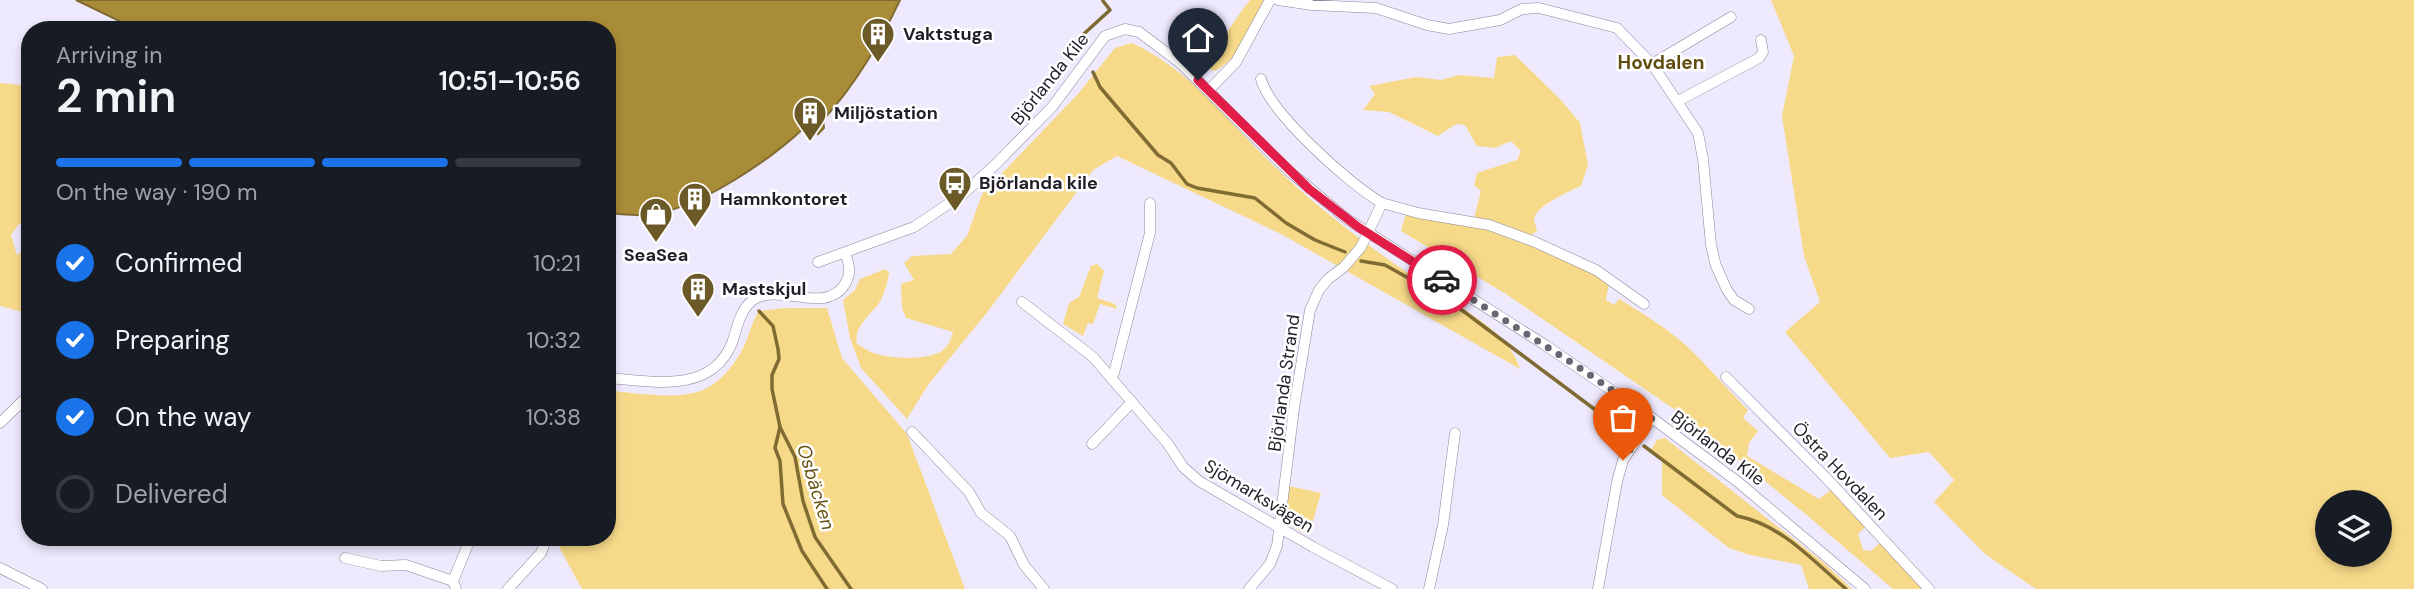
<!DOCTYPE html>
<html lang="en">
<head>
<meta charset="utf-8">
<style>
	:root { --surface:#171b24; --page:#20242c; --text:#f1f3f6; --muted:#9ea1a6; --line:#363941; --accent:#1a73e8 }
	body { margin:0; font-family:"DM Sans",sans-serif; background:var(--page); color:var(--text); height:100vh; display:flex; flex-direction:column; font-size:26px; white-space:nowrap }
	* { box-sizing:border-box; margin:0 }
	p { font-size:23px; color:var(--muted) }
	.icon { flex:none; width:38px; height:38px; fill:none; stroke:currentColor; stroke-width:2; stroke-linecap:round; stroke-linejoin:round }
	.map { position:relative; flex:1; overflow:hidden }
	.details { position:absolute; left:21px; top:21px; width:595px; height:525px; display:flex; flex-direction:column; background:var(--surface); border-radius:28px; box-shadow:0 4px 10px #0003 }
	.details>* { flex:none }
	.buttons { position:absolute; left:2315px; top:490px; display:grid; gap:14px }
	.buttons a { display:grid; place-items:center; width:77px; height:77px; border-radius:50%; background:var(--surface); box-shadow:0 4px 10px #0003; font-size:35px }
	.pin { position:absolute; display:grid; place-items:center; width:60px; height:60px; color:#fff; margin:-72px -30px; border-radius:50% 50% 50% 0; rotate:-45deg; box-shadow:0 0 7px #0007 }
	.pin .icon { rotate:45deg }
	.courier { position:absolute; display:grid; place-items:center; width:70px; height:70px; margin:-35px; border:5px solid #e11d48; border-radius:50%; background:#fff; color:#222; box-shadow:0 2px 9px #0007 }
	.overview em { font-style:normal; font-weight:600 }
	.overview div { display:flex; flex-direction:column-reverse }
	.overview { display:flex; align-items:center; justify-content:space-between; height:119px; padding:0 35px }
	h1 { font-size:46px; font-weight:600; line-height:52px }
	.bar { display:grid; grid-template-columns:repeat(4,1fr); gap:10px 7px; align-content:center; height:84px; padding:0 35px }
	.bar i { height:9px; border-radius:5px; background:var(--line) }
	.bar .active { background:var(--accent) }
	.bar p { grid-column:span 4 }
	ol { padding:0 35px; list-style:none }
	li { display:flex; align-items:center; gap:21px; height:77px }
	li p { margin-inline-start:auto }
	li .icon { padding:7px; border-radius:50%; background:var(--accent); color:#fff; stroke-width:4 }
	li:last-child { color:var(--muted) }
	li i { width:38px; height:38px; border:4px solid var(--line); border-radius:50% }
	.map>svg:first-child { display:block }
	.green { fill:#f7da89; fill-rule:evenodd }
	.water { fill:#a98c37; stroke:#806b32; stroke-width:2 }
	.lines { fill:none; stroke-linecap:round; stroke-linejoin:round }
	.stream { stroke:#806b32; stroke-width:3.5 }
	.minor-casing { stroke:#8b849b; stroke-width:11 }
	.minor { stroke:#fff; stroke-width:10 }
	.done { stroke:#696572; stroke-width:7; stroke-dasharray:0 12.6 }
	.route { stroke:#e11d48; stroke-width:9 }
	.labels { text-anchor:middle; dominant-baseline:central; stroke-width:5; stroke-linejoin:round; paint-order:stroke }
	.poi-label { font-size:18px; font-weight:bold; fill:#211e27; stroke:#fff; text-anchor:start }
	.street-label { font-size:18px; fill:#211e27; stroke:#fff }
	.neighbourhood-label { font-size:19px; font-weight:bold; fill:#614d10; stroke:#fff }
	.water-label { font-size:19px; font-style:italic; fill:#695415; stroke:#fff }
</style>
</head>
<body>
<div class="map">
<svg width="2414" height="589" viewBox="0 0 2414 589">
	<rect width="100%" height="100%" fill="#efe9fe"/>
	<!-- green -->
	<g class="green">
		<path d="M 1250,0 L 1264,0 C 1251,24 1241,58 1215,71 L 1211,70 C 1210,54 1239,14 1250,0 Z"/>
		<path d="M 1771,0 L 2414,0 L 2414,589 L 2036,589 L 1985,554 L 1934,502 L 1954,480 L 1929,452 L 1890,458 L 1785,332 L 1820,302 L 1804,256 L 1782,116 L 1794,56 ZM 2328,502 L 2380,502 L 2380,555 L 2328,555 Z"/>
		<path d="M 1132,43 C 1188,69 1222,114 1265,157 C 1313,205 1370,248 1427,286 C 1459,307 1509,331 1520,369 L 1281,234 L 1117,156 L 1093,170 L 989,310 L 928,385 L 907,419 L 861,368 L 850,338 L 843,300 L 855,290 L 860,279 L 885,269 L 889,272 C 888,281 885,292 881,300 C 873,314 853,325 857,344 C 861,346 866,350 871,352 C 887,359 926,361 942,351 C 948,347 951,339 953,332 L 906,318 L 902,308 L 901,284 L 914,280 L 904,263 L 912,256 L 951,254 L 967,236 L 982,194 L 1077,95 L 1115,48 Z"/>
		<path d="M 1515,55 L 1561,100 L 1580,123 L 1588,165 L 1581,186 C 1570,191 1534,206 1534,220 C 1534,220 1537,230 1537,231 L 1530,236 L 1474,218 L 1481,191 L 1474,185 L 1477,173 L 1517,160 L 1521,151 L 1511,141 L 1495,148 L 1477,146 L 1465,125 L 1456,124 L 1438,136 L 1389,112 L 1363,110 L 1375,94 L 1369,86 L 1416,77 L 1441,80 L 1459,75 L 1494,78 L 1497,57 Z"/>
		<path d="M 0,83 L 30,86 L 30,224 L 19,224 L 11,235 L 17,255 L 30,245 L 30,314 L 0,306 Z"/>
		<path d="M 1406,214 L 1482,226 L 1564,258 L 1609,282 L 1606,300 L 1614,305 L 1619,299 C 1644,314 1670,330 1691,350 C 1710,369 1728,390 1748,410 L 1743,418 L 1758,431 L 1749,443 L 1747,456 L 1819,499 L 1832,489 L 1867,525 L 1858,534 L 1863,550 L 1871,551 L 1881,542 L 1925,589 L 1893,589 L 1803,512 L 1687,418 L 1506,294 L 1401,231 Z"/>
		<path d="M 1097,264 L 1104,271 L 1097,298 L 1115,304 L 1117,309 L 1100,304 L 1093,324 L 1088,323 L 1083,336 L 1063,324 L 1069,303 L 1079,297 L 1091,266 Z"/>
		<path d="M 785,308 L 827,308 L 842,358 L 907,434 L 965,589 L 582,589 L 560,549 L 559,537 L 607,537 L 607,390 C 633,393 675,400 700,391 C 719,385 736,363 744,346 C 750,334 752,321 759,311 Z"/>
		<path d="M 1665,438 L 1824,563 L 1852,589 L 1809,589 L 1801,565 L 1750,555 L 1729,548 L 1662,495 L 1662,460 L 1650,451 L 1657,440 Z"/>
		<path d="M 1289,486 L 1321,493 L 1309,535 L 1293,527 L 1285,518 Z"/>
	</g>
	<!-- water -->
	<path class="water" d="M 76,0 L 900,0 C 879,44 856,84 823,120 L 824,128 L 818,134 L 801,118 L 798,121 L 805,127 C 769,161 705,204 656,214 C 640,217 623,214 607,213 L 607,30 L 138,30 Z"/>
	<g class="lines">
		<!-- stream -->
		<g class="stream">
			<path d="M 1078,47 L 1075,42 L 1110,10 L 1103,1"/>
			<path d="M 1093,72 L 1100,87 L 1116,106 L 1158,155 L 1171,163 L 1187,184 L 1197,188 L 1255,198 L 1286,223 L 1315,240 L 1345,252"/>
			<path d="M 1361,261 L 1385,265 L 1451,302 L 1629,435"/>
			<path d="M 759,311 L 773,326 L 778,349 L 779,359 L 772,375 L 772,389 L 780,427 L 775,448 L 780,461 L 783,504 L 802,551 L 827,589"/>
			<path d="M 780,427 L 795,457 L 803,501 L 815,537 L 851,589"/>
			<path d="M 1644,446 L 1737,516 C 1781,524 1813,561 1846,589"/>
		</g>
		<defs>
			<g id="minor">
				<path d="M 1278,0 L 1312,5 L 1376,8 L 1427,25 L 1449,29 L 1500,20 L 1522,9 L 1539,8 L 1617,28 L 1652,64 L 1698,133 L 1703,159 L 1711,245 L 1716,266 L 1727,290 L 1734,300 L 1749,309"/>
				<path d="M 1652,64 L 1731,17"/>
				<path d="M 1209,90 L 1236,62 L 1270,0"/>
				<path d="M 1678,101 L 1759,58 L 1763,52 L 1761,40"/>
				<path d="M 1382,203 L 1418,213 L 1489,225 L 1535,242 L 1596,270 L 1644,304"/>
				<path d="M 818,262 L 914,227 L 963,194 L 997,163 L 1052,107 L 1105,36 L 1125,29 L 1139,32 L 1179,62 L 1289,171 L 1347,219 L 1545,345 L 1652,418 L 1738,482 L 1865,589"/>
				<path d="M 1022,302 L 1093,357 L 1168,444 L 1183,467 L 1199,481 L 1313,547 L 1392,589"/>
				<path d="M 1111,377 L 1114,373 L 1150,233 L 1150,203"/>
				<path d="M 1726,377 L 1831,483 L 1929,589"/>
				<path d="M 607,378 C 651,381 711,395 732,343 C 737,329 740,309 753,300 C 779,282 825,316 845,284 C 852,273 849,263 845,253"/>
				<path d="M 0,423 L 30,394"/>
				<path d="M 912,432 L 969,492 L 981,513 L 1010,536 L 1024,565 L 1044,589"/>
				<path d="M 1092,444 L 1132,402"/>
				<path d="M 345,558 L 381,566 L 406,565 L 453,581"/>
				<path d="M 0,568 L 42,589"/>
				<path d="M 456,589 L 453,581 L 471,537"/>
				<path d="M 508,589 L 541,553 L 547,537"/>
				<path d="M 1249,589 L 1270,564 L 1277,546 L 1294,408 L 1310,310 L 1319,290 L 1328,279 L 1344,267 L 1361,247 L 1382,203 C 1350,185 1270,113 1261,79"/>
				<path d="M 1429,589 L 1443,525 L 1455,433"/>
				<path d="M 1598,589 L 1617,482 L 1623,460 L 1652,418"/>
			</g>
		</defs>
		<!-- minor casing -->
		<use href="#minor" class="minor-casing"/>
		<!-- minor -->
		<use href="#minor" class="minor"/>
	</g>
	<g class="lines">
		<!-- done -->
		<path class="done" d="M 1442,280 L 1583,370 L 1652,418 L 1623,460"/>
		<!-- route -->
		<path class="route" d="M 1198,80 L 1309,189 L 1358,227 L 1442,280"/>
	</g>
	<!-- icons -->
	<defs>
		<symbol id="building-pin" viewBox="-11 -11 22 30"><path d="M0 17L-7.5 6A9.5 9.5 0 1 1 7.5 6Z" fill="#6b5927" stroke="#fff"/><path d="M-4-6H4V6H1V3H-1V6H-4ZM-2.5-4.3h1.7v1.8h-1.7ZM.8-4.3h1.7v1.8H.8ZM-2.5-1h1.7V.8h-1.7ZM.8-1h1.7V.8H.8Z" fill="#fff"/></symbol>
		<symbol id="bus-pin" viewBox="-11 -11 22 30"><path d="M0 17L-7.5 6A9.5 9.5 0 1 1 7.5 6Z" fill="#6b5927" stroke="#fff"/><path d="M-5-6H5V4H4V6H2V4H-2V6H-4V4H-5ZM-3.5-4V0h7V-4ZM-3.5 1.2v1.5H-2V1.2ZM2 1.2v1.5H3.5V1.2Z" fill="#fff"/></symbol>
		<symbol id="shop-pin" viewBox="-11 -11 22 30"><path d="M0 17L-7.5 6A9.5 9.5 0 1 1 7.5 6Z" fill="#6b5927" stroke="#fff"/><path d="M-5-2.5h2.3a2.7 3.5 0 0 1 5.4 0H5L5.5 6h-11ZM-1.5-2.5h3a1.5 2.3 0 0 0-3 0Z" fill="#fff"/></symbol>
	</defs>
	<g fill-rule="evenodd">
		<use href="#building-pin" x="859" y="15" width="38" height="52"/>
		<use href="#building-pin" x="791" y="94" width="38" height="52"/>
		<use href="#bus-pin" x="936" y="164" width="38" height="52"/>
		<use href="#building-pin" x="676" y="180" width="38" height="52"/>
		<use href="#shop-pin" x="637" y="195" width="38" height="52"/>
		<use href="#building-pin" x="679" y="270" width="38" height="52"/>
	</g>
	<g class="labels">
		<!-- poi labels -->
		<g class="poi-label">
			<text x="903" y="34">Vaktstuga</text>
			<text x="834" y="113">Miljöstation</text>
			<text x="979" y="183">Björlanda kile</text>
			<text x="720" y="199">Hamnkontoret</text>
			<text x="656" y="255" text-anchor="middle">SeaSea</text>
			<text x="722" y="289">Mastskjul</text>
		</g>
		<!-- street labels -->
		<g class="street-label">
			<text transform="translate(1050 79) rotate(-51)">Björlanda Kile</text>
			<text transform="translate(1284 383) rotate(-82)">Björlanda Strand</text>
			<text transform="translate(1718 448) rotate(37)">Björlanda Kile</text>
			<text transform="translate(1840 471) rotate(46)">Östra Hovdalen</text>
			<text transform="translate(1259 496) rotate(31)">Sjömarksvägen</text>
		</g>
		<!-- neighbourhood labels -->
		<g class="neighbourhood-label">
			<text x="1661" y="62">Hovdalen</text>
		</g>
		<!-- water labels -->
		<g class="water-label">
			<text transform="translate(816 487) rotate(73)">Osbäcken</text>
		</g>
	</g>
</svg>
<div class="buttons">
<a><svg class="icon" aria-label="layers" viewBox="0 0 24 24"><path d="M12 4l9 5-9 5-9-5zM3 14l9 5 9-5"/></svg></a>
</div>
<div class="pin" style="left:1623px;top:460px;background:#ea580c"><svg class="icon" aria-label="bag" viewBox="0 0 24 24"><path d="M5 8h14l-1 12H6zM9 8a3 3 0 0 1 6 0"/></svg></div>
<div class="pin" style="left:1198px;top:80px;background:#1f2937"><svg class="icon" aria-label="home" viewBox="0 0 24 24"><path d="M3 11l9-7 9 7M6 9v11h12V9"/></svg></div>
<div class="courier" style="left:1442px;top:280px"><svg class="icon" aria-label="car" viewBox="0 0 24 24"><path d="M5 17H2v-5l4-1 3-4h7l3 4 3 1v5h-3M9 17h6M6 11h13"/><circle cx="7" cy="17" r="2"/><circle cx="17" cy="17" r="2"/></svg></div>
<section class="details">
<div class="overview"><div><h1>2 min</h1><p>Arriving in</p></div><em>10:51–10:56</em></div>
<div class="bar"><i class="active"></i><i class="active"></i><i class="active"></i><i></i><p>On the way · 190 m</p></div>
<ol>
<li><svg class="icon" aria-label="check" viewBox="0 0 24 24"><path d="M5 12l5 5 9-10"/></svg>Confirmed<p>10:21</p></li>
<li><svg class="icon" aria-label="check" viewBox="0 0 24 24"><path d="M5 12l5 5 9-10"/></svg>Preparing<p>10:32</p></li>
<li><svg class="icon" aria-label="check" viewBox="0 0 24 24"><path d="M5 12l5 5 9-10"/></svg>On the way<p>10:38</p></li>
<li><i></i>Delivered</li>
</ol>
</section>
</div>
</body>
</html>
